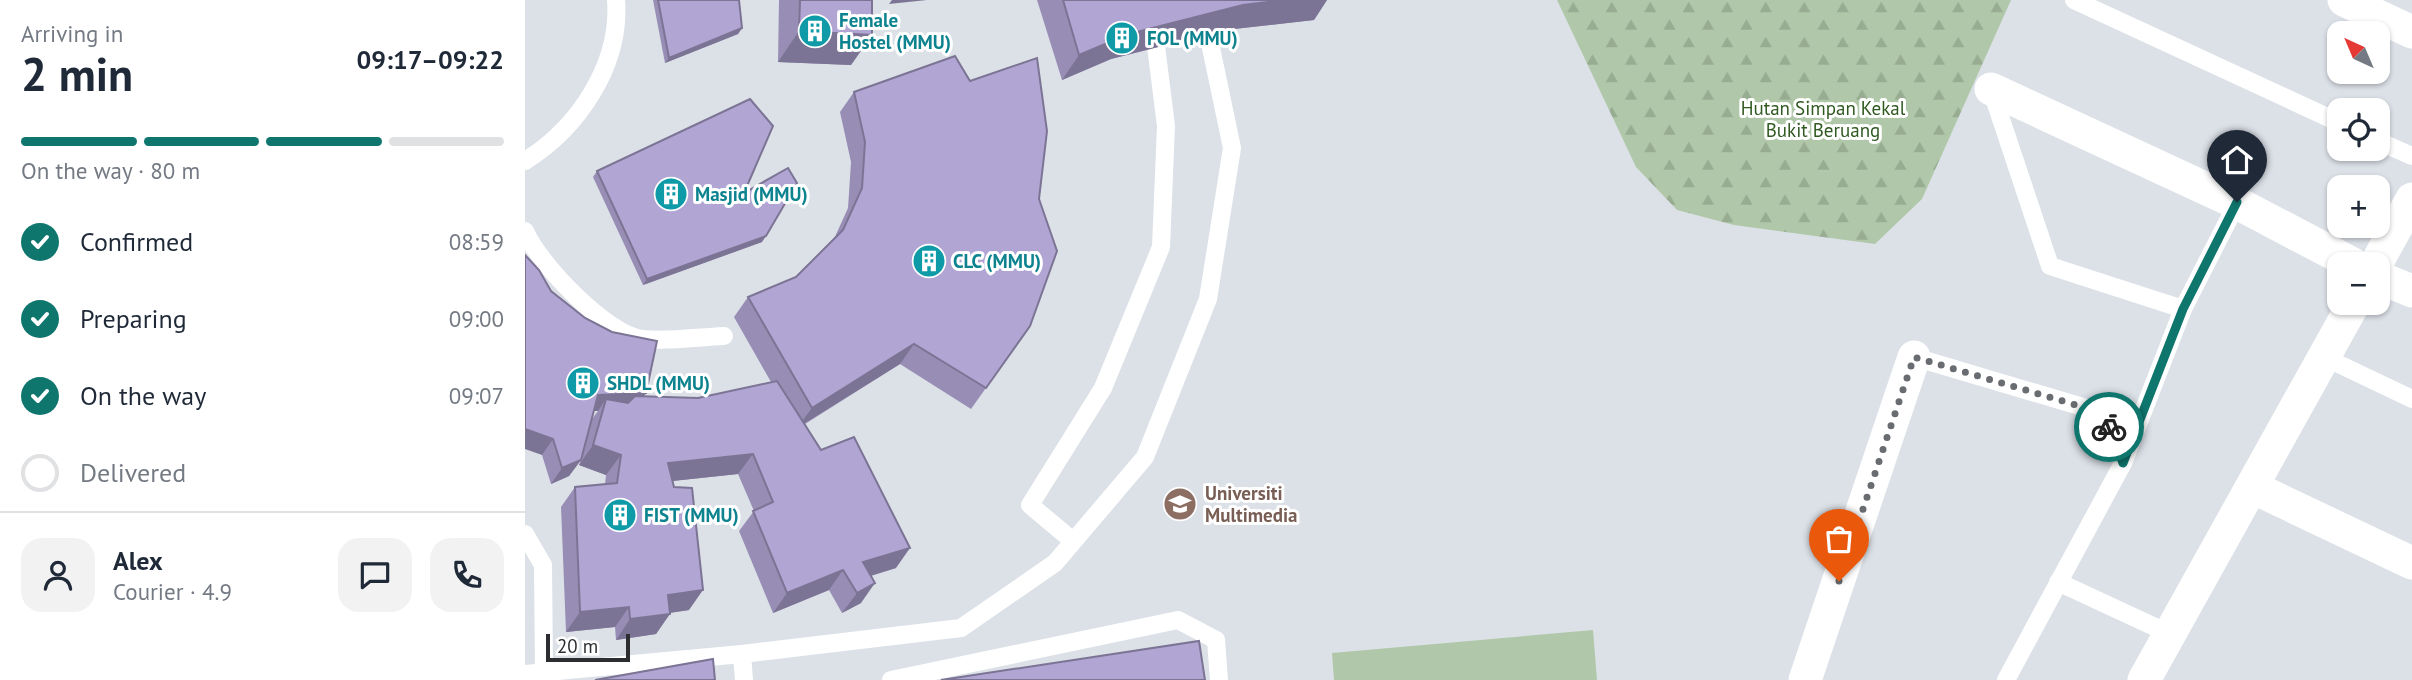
<!DOCTYPE html>
<html lang="en">
<head>
<meta charset="utf-8">
<style>
	:root { --surface:#fff; --page:#f2f2f3; --text:#1f2937; --muted:#747a83; --line:#e0e1e3; --accent:#0f766e }
	body { margin:0; font-family:"PT Sans",sans-serif; background:var(--page); color:var(--text); height:100vh; display:flex; flex-direction:column; font-size:26px; white-space:nowrap }
	* { box-sizing:border-box; margin:0 }
	p { font-size:23px; color:var(--muted) }
	.icon { flex:none; width:38px; height:38px; fill:none; stroke:currentColor; stroke-width:2; stroke-linecap:round; stroke-linejoin:round }
	.map { position:relative; flex:1; overflow:hidden }
	.sheet { display:flex; flex-direction:column; background:var(--surface); width:525px }
	.sheet>* { flex:none }
	.needle { width:46px; rotate:316deg }
	.tools { position:absolute; left:1802px; top:21px; display:grid; gap:14px }
	.tools a { display:grid; place-items:center; width:63px; height:63px; border-radius:14px; background:var(--surface); box-shadow:0 2px 5px #0004; font-size:35px }
	.scale { position:absolute; left:21px; bottom:18px; width:84px; box-sizing:border-box; padding-left:7px; border:4px solid #2b2d30; border-top:0; font-size:19px; line-height:24px; white-space:nowrap; color:#2b2d30; -webkit-text-stroke:5px #fff; paint-order:stroke }
	.pin { position:absolute; display:grid; place-items:center; width:60px; height:60px; color:#fff; margin:-72px -30px; border-radius:50% 50% 50% 0; rotate:-45deg; box-shadow:0 0 7px #0007 }
	.pin .icon { rotate:45deg }
	.courier { position:absolute; display:grid; place-items:center; width:70px; height:70px; margin:-35px; border:5px solid #0f766e; border-radius:50%; background:#fff; color:#222; box-shadow:0 2px 9px #0007 }
	.headline em { font-style:normal; font-weight:600 }
	.headline div { display:flex; flex-direction:column-reverse }
	.headline { display:flex; align-items:center; justify-content:space-between; height:119px; padding:0 21px }
	h1 { font-size:46px; font-weight:600; line-height:52px }
	.bar { display:grid; grid-template-columns:repeat(4,1fr); gap:10px 7px; align-content:center; height:84px; padding:0 21px }
	.bar i { height:9px; border-radius:5px; background:var(--line) }
	.bar .selected { background:var(--accent) }
	.bar p { grid-column:span 4 }
	.line { display:flex; align-items:center; gap:18px; padding:0 21px; border-top:2px solid var(--line) }
	.line div { flex:1 }
	.round { display:grid; place-items:center; flex:none; width:74px; height:74px; border-radius:21px; background:var(--page) }
	ol { padding:0 21px; list-style:none }
	li { display:flex; align-items:center; gap:21px; height:77px }
	li p { margin-inline-start:auto }
	li .icon { padding:7px; border-radius:50%; background:var(--accent); color:#fff; stroke-width:4 }
	li:last-child { color:var(--muted) }
	li i { width:38px; height:38px; border:4px solid var(--line); border-radius:50% }
	main { display:flex; flex:1; min-height:0 }
	.map>svg:first-child { display:block }
	.forest { fill:url(#forest-firs) }
	.park { fill:#b0c8a9 }
	.lines { fill:none; stroke-linecap:round; stroke-linejoin:round }
	.service { stroke:#fff; stroke-width:18 }
	.minor { stroke:#fff; stroke-width:33 }
	.wall { fill:#988eb5; fill-rule:evenodd }
	.shaded-wall { fill:#7c7494 }
	.building { fill:#b1a5d3; stroke:#7c7494; stroke-width:2 }
	.done { stroke:#696c70; stroke-width:7; stroke-dasharray:0 12.6 }
	.route { stroke:#0f766e; stroke-width:9 }
	.labels { text-anchor:middle; dominant-baseline:central; stroke-width:6; stroke-linejoin:round; paint-order:stroke }
	.culture-label { font-size:19px; font-weight:bold; fill:#0d838f; stroke:#fff; text-anchor:start }
	.park-label { font-size:19px; fill:#305921; stroke:#fff }
	.education-label { font-size:19px; font-weight:bold; fill:#785e54; stroke:#fff; text-anchor:start }
</style>
</head>
<body>
<main>
<section class="sheet">
<div class="headline"><div><h1>2 min</h1><p>Arriving in</p></div><em>09:17–09:22</em></div>
<div class="bar"><i class="selected"></i><i class="selected"></i><i class="selected"></i><i></i><p>On the way · 80 m</p></div>
<ol>
<li><svg class="icon" aria-label="check" viewBox="0 0 24 24"><path d="M5 12l5 5 9-10"/></svg>Confirmed<p>08:59</p></li>
<li><svg class="icon" aria-label="check" viewBox="0 0 24 24"><path d="M5 12l5 5 9-10"/></svg>Preparing<p>09:00</p></li>
<li><svg class="icon" aria-label="check" viewBox="0 0 24 24"><path d="M5 12l5 5 9-10"/></svg>On the way<p>09:07</p></li>
<li><i></i>Delivered</li>
</ol>
<div class="line" style="height:126px"><a class="round"><svg class="icon" aria-label="person" viewBox="0 0 24 24"><circle cx="12" cy="8" r="4"/><path d="M4 21q1-7 8-7t8 7"/></svg></a><div><b>Alex</b><p>Courier · 4.9</p></div><a class="round"><svg class="icon" aria-label="chat" viewBox="0 0 24 24"><path d="M4 5h16v11H9l-5 4z"/></svg></a><a class="round"><svg class="icon" aria-label="phone" viewBox="0 0 24 24"><path d="M5 4h4l2 5-3 2q2 4 5 5l2-3 5 2v4C11 20 4 13 5 4z"/></svg></a></div>
</section>
<div class="map">
<svg width="1887" height="680" viewBox="0 0 1887 680">
	<defs>
		<pattern id="forest-firs" width="22" height="20" patternUnits="userSpaceOnUse" patternTransform="scale(1.75)"><rect width="22" height="20" fill="#b0c8a9"/><path d="M5 1l3.5 6h-7zM16 11l3.5 6h-7z" fill="#98ac92"/></pattern>
	</defs>
	<rect width="100%" height="100%" fill="#dce1e8"/>
	<!-- forest -->
	<path class="forest" d="M 1032,0 L 1486,0 L 1397,199 L 1350,244 L 1209,225 L 1152,210 L 1111,167 Z"/>
	<!-- park -->
	<path class="park" d="M 1068,630 L 1072,680 L 809,680 L 807,653 Z"/>
	<g class="lines">
		<!-- service -->
		<g class="service">
			<path d="M 1549,0 L 1815,123"/>
			<path d="M 1466,89 L 1525,266 L 1658,309"/>
			<path d="M 1853,141 L 1887,156"/>
			<path d="M 0,161 C 53,128 96,65 91,0"/>
			<path d="M 0,231 C 13,263 82,335 117,339 C 143,342 173,337 199,336"/>
			<path d="M 1389,357 L 1578,413 L 1598,463"/>
			<path d="M 1799,357 L 1887,399"/>
			<path d="M 0,534 L 18,565 L 19,672"/>
			<path d="M 548,541 L 505,505 L 578,388 L 636,247 L 641,126 L 631,46 L 619,0"/>
			<path d="M 1533,582 L 1645,634"/>
			<path d="M 217,654 L 219,680"/>
			<path d="M 0,674 L 217,654 L 436,628 L 530,563 L 620,457 L 683,299 L 707,148 L 676,0"/>
			<path d="M 366,680 L 653,620 L 691,640 L 694,680"/>
			<path d="M 1481,680 L 1598,463 L 1658,309 L 1712,203"/>
		</g>
		<!-- minor -->
		<g class="minor">
			<path d="M 1819,0 L 1887,32"/>
			<path d="M 1466,89 L 1712,203 L 1828,264"/>
			<path d="M 1851,264 L 1887,199"/>
			<path d="M 1853,277 L 1887,291"/>
			<path d="M 1727,487 L 1887,563"/>
			<path d="M 1280,680 L 1389,357"/>
			<path d="M 1619,680 L 1829,303"/>
		</g>
	</g>
	<!-- wall -->
	<g class="wall">
		<path d="M 128,0 L 214,0 L 217,28 L 213,34 L 140,63 Z"/>
		<path d="M 254,0 L 347,0 L 347,35 L 326,65 L 253,62 Z"/>
		<path d="M 512,0 L 802,0 L 789,20 L 700,30 L 586,59 L 537,80 Z"/>
		<path d="M 445,81 L 514,199 L 505,326 L 446,409 L 375,364 L 280,424 L 371,568 L 346,576 L 336,603 L 317,613 L 304,590 L 248,613 L 214,531 L 229,511 L 213,474 L 147,481 L 164,610 L 145,613 L 131,634 L 91,640 L 90,627 L 41,632 L 36,507 L 50,487 L 80,484 L 81,475 L 54,465 L 56,460 L 44,476 L 26,484 L 17,455 L 26,291 L 121,393 L 119,396 L 173,398 L 246,382 L 209,317 L 223,297 L 271,277 L 309,239 L 323,208 L 326,162 L 315,112 L 329,92 ZM 69,411 L 73,411 L 67,419 L 57,454 Z"/>
		<path d="M 72,171 L 219,193 L 237,242 L 118,285 L 68,177 Z"/>
	</g>
	<!-- shaded-wall -->
	<g class="shaded-wall">
		<path d="M 367,0 L 402,0 L 364,4 Z"/>
		<path d="M 759,0 L 802,0 L 789,20 L 700,30 L 586,59 L 537,80 L 554,55 L 604,34 L 718,5 Z"/>
		<path d="M 217,28 L 213,34 L 140,63 L 144,58 Z"/>
		<path d="M 274,31 L 347,35 L 326,65 L 253,62 Z"/>
		<path d="M 241,236 L 237,242 L 118,285 L 122,279 Z"/>
		<path d="M 389,344 L 375,364 L 272,428 L 287,408 Z"/>
		<path d="M 121,393 L 110,409 L 81,399 L 73,411 L 62,411 L 73,395 Z"/>
		<path d="M 0,429 L 28,439 L 17,455 L 0,449 Z"/>
		<path d="M 68,445 L 96,455 L 81,475 L 54,465 Z"/>
		<path d="M 228,454 L 213,474 L 129,483 L 143,463 Z"/>
		<path d="M 56,460 L 44,476 L 26,484 L 37,468 Z"/>
		<path d="M 385,548 L 371,568 L 324,582 L 338,562 Z"/>
		<path d="M 318,570 L 304,590 L 248,613 L 262,593 Z"/>
		<path d="M 350,583 L 336,603 L 317,613 L 332,593 Z"/>
		<path d="M 178,590 L 164,610 L 129,615 L 143,595 Z"/>
		<path d="M 104,607 L 90,627 L 41,632 L 55,612 Z"/>
		<path d="M 145,614 L 131,634 L 91,640 L 105,619 Z"/>
	</g>
	<!-- building -->
	<g class="building">
		<path d="M 133,0 L 214,0 L 217,28 L 144,58 Z"/>
		<path d="M 275,0 L 347,0 L 347,35 L 274,31 Z"/>
		<path d="M 538,0 L 759,0 L 718,5 L 604,34 L 554,55 Z"/>
		<path d="M 430,56 L 445,81 L 512,58 L 522,131 L 514,199 L 532,251 L 505,326 L 461,388 L 389,344 L 287,408 L 223,297 L 271,277 L 318,230 L 337,188 L 340,142 L 329,92 Z"/>
		<path d="M 225,99 L 248,126 L 219,193 L 263,168 L 272,183 L 241,236 L 122,279 L 72,171 Z"/>
		<path d="M 0,255 L 14,270 L 26,291 L 60,318 L 87,332 L 132,341 L 121,393 L 73,395 L 56,460 L 37,468 L 28,439 L 0,429 Z"/>
		<path d="M 252,381 L 296,450 L 329,437 L 385,548 L 338,562 L 350,583 L 332,593 L 318,570 L 262,593 L 228,511 L 248,502 L 228,454 L 143,463 L 149,487 L 167,488 L 178,590 L 143,595 L 145,614 L 105,619 L 104,607 L 55,612 L 50,487 L 92,483 L 96,455 L 68,445 L 81,399 L 103,403 L 110,396 L 173,398 Z"/>
		<path d="M 674,641 L 680,680 L 416,680 Z"/>
		<path d="M 188,659 L 190,680 L 70,680 Z"/>
	</g>
	<g class="lines">
		<!-- done -->
		<path class="done" d="M 1314,581 L 1389,357 L 1578,413 L 1584,427"/>
		<!-- route -->
		<path class="route" d="M 1584,427 L 1598,463 L 1658,309 L 1712,202"/>
	</g>
	<!-- icons -->
	<defs>
		<symbol id="building-disc" viewBox="-11 -11 22 22"><circle r="9.5" fill="#0f9aa8" stroke="#fff"/><path d="M-4-6H4V6H1V3H-1V6H-4ZM-2.5-4.3h1.7v1.8h-1.7ZM.8-4.3h1.7v1.8H.8ZM-2.5-1h1.7V.8h-1.7ZM.8-1h1.7V.8H.8Z" fill="#fff"/></symbol>
		<symbol id="university-disc" viewBox="-11 -11 22 22"><circle r="9.5" fill="#8d6e63" stroke="#fff"/><path d="M0-5L7-2L0 1L-7-2ZM-4 1L0 2.5L4 1V4Q0 6-4 4Z" fill="#fff"/></symbol>
	</defs>
	<g fill-rule="evenodd">
		<use href="#building-disc" x="271" y="12" width="38" height="38"/>
		<use href="#building-disc" x="578" y="19" width="38" height="38"/>
		<use href="#building-disc" x="127" y="175" width="38" height="38"/>
		<use href="#building-disc" x="385" y="242" width="38" height="38"/>
		<use href="#building-disc" x="39" y="364" width="38" height="38"/>
		<use href="#university-disc" x="636" y="485" width="38" height="38"/>
		<use href="#building-disc" x="76" y="496" width="38" height="38"/>
	</g>
	<g class="labels">
		<!-- culture labels -->
		<g class="culture-label">
			<text x="314" y="20">Female<tspan x="314" dy="22">Hostel (MMU)</tspan></text>
			<text x="622" y="38">FOL (MMU)</text>
			<text x="170" y="194">Masjid (MMU)</text>
			<text x="428" y="261">CLC (MMU)</text>
			<text x="82" y="383">SHDL (MMU)</text>
			<text x="119" y="515">FIST (MMU)</text>
		</g>
		<!-- park labels -->
		<g class="park-label">
			<text x="1298" y="108">Hutan Simpan Kekal<tspan x="1298" dy="22">Bukit Beruang</tspan></text>
		</g>
		<!-- education labels -->
		<g class="education-label">
			<text x="680" y="493">Universiti<tspan x="680" dy="22">Multimedia</tspan></text>
		</g>
	</g>
</svg>
<div class="tools">
<a><svg class="needle" viewBox="-14 -14 28 28"><path d="M0-13l5 13h-10z" fill="#e53935"/><path d="M0 13l5-13h-10z" fill="#747a83"/></svg></a>
<a><svg class="icon" aria-label="locate" viewBox="0 0 24 24"><circle cx="12" cy="12" r="6"/><path d="M12 2v4M12 18v4M2 12h4M18 12h4"/></svg></a>
<a>+</a>
<a>−</a>
</div>
<div class="scale">20 m</div>
<div class="pin" style="left:1314px;top:581px;background:#ea580c"><svg class="icon" aria-label="bag" viewBox="0 0 24 24"><path d="M5 8h14l-1 12H6zM9 8a3 3 0 0 1 6 0"/></svg></div>
<div class="pin" style="left:1712px;top:202px;background:#1f2937"><svg class="icon" aria-label="home" viewBox="0 0 24 24"><path d="M3 11l9-7 9 7M6 9v11h12V9"/></svg></div>
<div class="courier" style="left:1584px;top:427px"><svg class="icon" aria-label="bike" viewBox="0 0 24 24"><circle cx="6" cy="16" r="4"/><circle cx="18" cy="16" r="4"/><path d="M6 16l4-8h5l3 8M10 8l3 8H6M13 5h3"/></svg></div>
</div>
</main>
</body>
</html>
